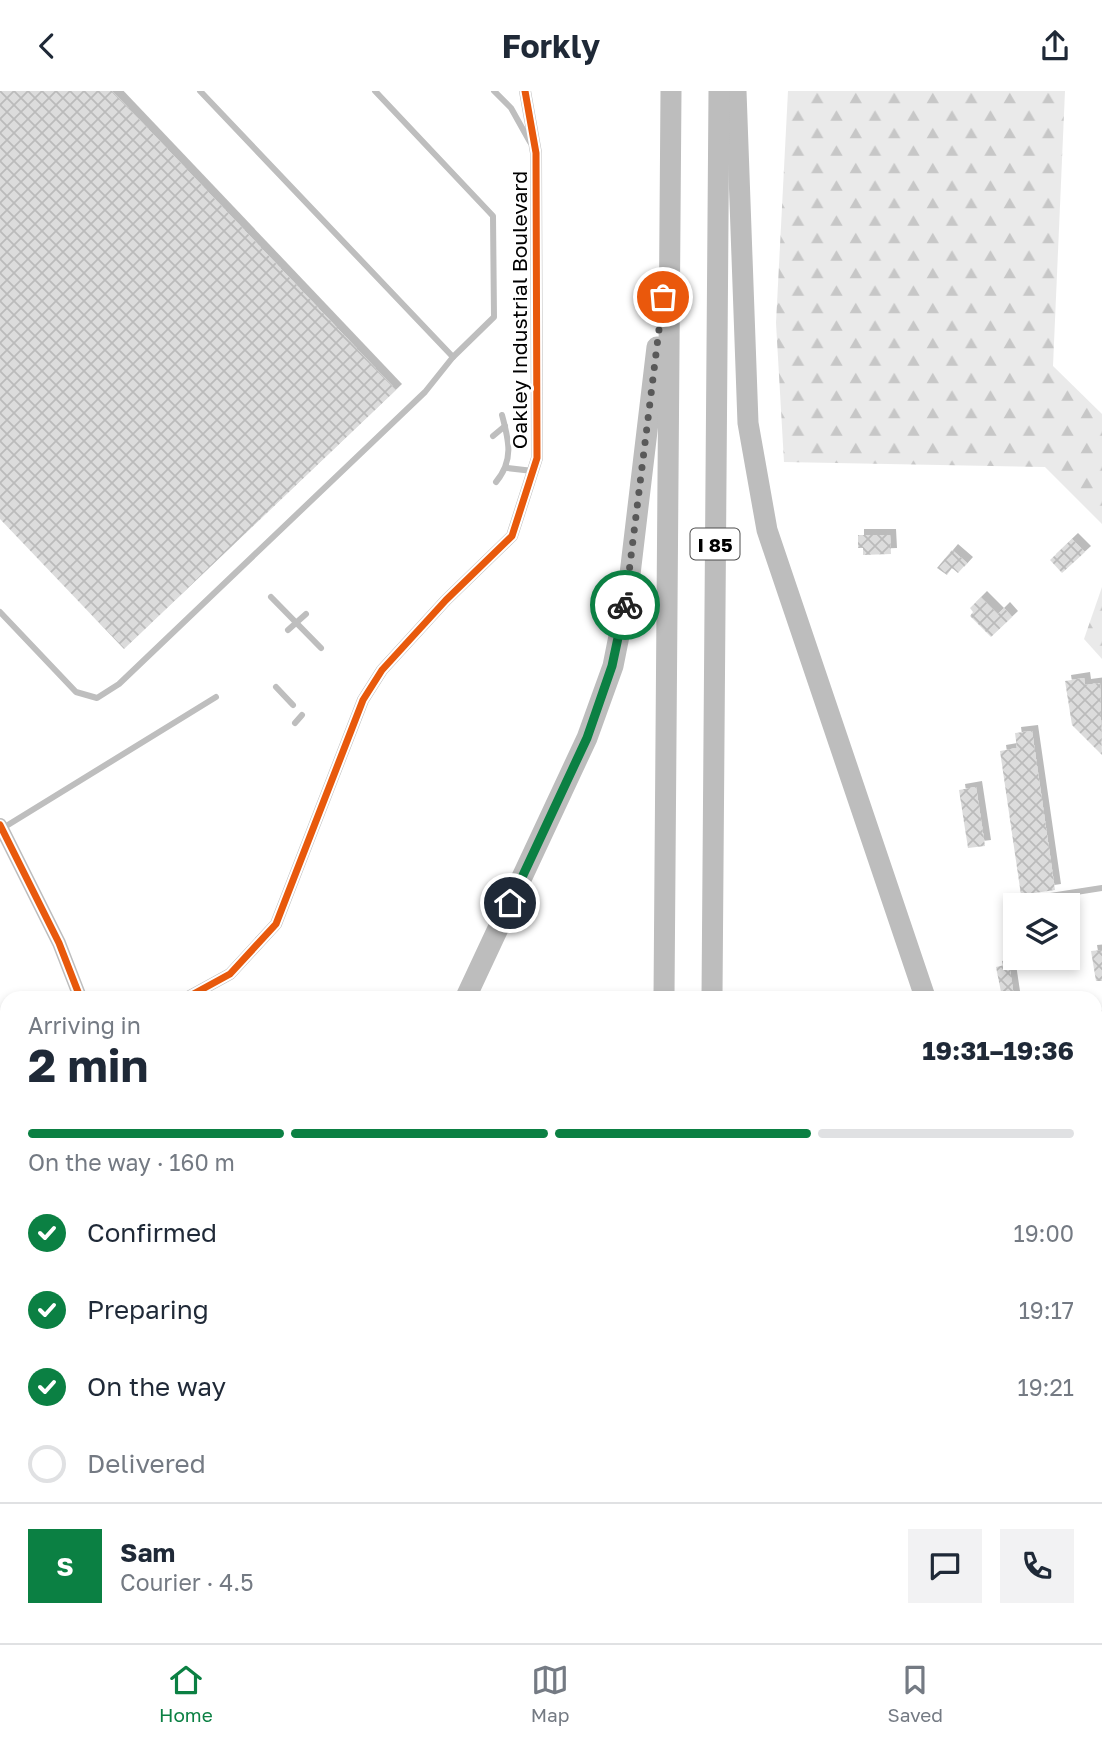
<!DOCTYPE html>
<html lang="en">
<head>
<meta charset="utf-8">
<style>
	:root { --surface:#fff; --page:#f2f2f3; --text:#1f2937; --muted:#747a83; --line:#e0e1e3; --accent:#0b8043 }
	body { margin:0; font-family:"Golos Text",sans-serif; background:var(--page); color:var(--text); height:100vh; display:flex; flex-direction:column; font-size:26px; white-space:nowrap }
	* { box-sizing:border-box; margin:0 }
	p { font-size:23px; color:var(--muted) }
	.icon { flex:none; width:38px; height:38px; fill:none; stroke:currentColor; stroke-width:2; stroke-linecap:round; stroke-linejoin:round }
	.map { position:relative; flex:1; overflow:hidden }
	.drawer { position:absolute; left:0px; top:900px; width:1102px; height:653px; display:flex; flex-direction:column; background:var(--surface); border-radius:21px 21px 0 0; box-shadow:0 4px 10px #0003 }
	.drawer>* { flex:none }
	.fabs { position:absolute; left:1003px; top:802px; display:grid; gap:14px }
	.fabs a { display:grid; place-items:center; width:77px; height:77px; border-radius:0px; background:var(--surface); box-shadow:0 4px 10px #0003; font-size:35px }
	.pin { position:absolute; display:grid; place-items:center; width:60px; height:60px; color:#fff; margin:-30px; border:4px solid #fff; border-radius:50%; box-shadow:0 2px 7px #0007 }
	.courier { position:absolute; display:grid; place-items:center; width:70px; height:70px; margin:-35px; border:5px solid #0b8043; border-radius:50%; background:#fff; color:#222; box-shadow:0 2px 9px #0007 }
	.headline em { font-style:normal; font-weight:700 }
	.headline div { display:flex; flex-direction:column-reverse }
	.headline { display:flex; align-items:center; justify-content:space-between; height:119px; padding:0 28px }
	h1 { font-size:46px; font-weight:700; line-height:52px }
	.bar { display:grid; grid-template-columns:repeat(4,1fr); gap:10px 7px; align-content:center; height:84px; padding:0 28px }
	.bar i { height:9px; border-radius:5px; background:var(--line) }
	.bar .active { background:var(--accent) }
	.bar p { grid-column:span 4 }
	.line { display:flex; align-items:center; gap:18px; padding:0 28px; border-top:2px solid var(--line) }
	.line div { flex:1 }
	.round { display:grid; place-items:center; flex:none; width:74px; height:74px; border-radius:0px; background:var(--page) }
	ol { padding:0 28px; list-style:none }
	li { display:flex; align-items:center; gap:21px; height:77px }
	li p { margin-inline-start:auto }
	li .icon { padding:7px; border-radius:50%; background:var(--accent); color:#fff; stroke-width:4 }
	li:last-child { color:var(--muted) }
	li i { width:38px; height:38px; border:4px solid var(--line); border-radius:50% }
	header { display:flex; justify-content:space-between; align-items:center; height:91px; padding:0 28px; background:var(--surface); font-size:32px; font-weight:700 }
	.menu { display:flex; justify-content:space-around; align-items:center; height:98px; border-top:2px solid var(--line); background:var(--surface); font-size:19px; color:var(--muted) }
	.menu a { display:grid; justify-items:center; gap:4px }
	.menu .active { color:var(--accent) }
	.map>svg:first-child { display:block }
	.forest { fill:url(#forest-firs) }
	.building { fill:url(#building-cross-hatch); filter:url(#shadow) }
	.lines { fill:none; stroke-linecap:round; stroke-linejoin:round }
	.service { stroke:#bebebe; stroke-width:6 }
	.minor { stroke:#bebebe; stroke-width:12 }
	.tertiary { stroke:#bebebe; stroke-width:14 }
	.secondary { stroke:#c1c1c1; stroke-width:16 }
	.motorway { stroke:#bdbdbd; stroke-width:21 }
	.cycleway-casing { stroke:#fff; stroke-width:11 }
	.cycleway { stroke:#e8590c; stroke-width:7 }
	.done { stroke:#595959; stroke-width:7; stroke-dasharray:0 12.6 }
	.route { stroke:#0b8043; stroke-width:9 }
	.labels { text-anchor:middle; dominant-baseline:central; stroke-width:6; stroke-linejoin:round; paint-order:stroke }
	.shield { fill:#fff; stroke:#4c4c4c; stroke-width:2 }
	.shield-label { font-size:19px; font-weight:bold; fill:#000 }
	.street-label { font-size:21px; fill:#000; stroke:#fff }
</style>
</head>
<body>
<header><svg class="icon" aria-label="back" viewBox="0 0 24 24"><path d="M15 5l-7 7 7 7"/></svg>Forkly<svg class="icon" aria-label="share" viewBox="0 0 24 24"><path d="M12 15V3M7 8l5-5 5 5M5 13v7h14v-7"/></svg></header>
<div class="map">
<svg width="1102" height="1552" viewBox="0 0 1102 1552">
	<defs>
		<pattern id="forest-firs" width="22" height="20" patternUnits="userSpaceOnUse" patternTransform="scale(1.75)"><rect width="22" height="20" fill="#eaeaea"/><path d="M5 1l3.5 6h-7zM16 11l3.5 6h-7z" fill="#c7c7c7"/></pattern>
		<pattern id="building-cross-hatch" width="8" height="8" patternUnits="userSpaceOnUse" patternTransform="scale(1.75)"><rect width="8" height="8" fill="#dcdcdc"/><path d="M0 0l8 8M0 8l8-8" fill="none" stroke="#bbb"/></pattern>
		<filter id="shadow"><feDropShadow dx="6" dy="-6" stdDeviation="0" flood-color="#0004"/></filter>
	</defs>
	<rect width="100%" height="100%" fill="#fff"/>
	<!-- forest -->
	<g class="forest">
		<path d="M 788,0 L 1065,0 L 1053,275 L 1102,323 L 1102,433 L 1045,376 L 784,371 L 776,232 Z"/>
		<path d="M 1102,496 L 1102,568 L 1084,548 Z"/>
	</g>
	<!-- building -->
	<g class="building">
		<path d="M 0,0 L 112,0 L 396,299 L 124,558 L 0,428 Z"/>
		<path d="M 858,444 L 890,444 L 891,463 L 863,464 L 863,457 L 858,457 Z"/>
		<path d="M 1072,448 L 1085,461 L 1062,482 L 1050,469 Z"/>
		<path d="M 952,459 L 967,472 L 958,482 L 952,477 L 947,484 L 937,477 Z"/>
		<path d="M 981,506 L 998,523 L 1004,517 L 1012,526 L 991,546 L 970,525 L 973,521 L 970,517 Z"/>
		<path d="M 1084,587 L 1085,594 L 1100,592 L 1102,664 L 1072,634 L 1065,590 Z"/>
		<path d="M 1032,640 L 1055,799 L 1021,804 L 1000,660 L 1017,657 L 1015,642 Z"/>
		<path d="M 976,696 L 985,755 L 968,757 L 959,699 Z"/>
		<path d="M 1102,859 L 1102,890 L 1096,890 L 1091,860 Z"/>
		<path d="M 1009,873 L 1014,906 L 1002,906 L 996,876 Z"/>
	</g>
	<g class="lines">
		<!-- service -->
		<g class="service">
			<path d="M 200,0 L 453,266"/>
			<path d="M 494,0 L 511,17 L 530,51"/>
			<path d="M 493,345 L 505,335"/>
			<path d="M 507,377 L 533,380"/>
			<path d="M 496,391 C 514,369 509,350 502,324"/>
			<path d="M 271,506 L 321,557"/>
			<path d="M 0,521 L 76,601 L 97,607 L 119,593 L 425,301 L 453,266 L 494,226 L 493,125 L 375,0"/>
			<path d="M 288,539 L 306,523"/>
			<path d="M 276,596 L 293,614"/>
			<path d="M 295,632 L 302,624"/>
			<path d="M 3,737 L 216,606"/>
			<path d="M 1012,811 L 1102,797"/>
			<path d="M 1096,923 L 1102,922"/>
			<path d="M 0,986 L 7,984"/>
			<path d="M 1096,1025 L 1102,1057"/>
			<path d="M 1102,1079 L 1102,1095"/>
			<path d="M 1096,1427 L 1102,1429"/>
			<path d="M 0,1494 L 7,1487"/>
			<path d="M 1096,1530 L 1102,1531"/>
			<path d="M 128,1545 L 143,1552"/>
			<path d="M 194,1552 L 214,1550"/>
			<path d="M 814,1552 L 818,1545"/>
			<path d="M 853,1552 L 856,1545"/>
			<path d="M 1073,1552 L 1080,1545"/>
		</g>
		<!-- minor -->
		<path class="minor" d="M 188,906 L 230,883 L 276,833 L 363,609 L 382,579 L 446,509 L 512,445 L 537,367 L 536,62 L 525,0"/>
		<!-- tertiary -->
		<g class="tertiary">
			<path d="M 0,734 L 59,852 L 80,906"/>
			<path d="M 1096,976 L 1102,975"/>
			<path d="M 214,1545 L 217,1552"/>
		</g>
		<!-- secondary -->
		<path class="secondary" d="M 0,1427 L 7,1424"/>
		<!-- motorway -->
		<g class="motorway">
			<path d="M 736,0 L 748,332 L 767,439 L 925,906"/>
			<path d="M 466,906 L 587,647 L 613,575 L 628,500 L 657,256"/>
			<path d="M 664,906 L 671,0"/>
			<path d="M 712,906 L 719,0"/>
			<path d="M 526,1545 L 528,1552"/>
			<path d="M 607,1552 L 607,1545"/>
			<path d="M 667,1552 L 668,1545"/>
			<path d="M 766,1552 L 769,1545"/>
		</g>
		<defs>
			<g id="cycleway">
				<path d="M 0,734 L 59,852 L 80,906"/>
				<path d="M 188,906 L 230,883 L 276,833 L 363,609 L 382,579 L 446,509 L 512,445 L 537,367 L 536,62 L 525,0"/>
			</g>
		</defs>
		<!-- cycleway casing -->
		<use href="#cycleway" class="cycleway-casing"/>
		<!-- cycleway -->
		<use href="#cycleway" class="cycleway"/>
	</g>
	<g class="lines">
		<!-- done -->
		<path class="done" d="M 625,514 L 663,206"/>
		<!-- route -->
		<path class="route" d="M 510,812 L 587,647 L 612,575 L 625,514"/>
	</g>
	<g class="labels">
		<!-- shield labels -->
		<rect class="shield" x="690.5" y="437.5" width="49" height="31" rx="5"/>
		<g class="shield-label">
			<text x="715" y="453">I 85</text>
		</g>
		<!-- street labels -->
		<g class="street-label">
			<text transform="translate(519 219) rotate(-90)">Oakley Industrial Boulevard</text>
		</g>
	</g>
</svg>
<div class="fabs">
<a><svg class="icon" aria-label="layers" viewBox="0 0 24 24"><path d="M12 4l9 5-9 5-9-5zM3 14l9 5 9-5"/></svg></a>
</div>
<div class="pin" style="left:663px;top:206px;background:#ea580c"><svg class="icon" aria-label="bag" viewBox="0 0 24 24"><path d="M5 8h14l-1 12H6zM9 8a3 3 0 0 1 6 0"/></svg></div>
<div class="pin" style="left:510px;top:812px;background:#1f2937"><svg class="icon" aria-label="home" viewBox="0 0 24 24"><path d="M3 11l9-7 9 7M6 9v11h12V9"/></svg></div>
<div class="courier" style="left:625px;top:514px"><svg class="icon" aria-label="bike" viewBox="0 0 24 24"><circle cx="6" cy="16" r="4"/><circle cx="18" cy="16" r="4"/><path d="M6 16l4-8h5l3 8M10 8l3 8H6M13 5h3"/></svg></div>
<section class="drawer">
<div class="headline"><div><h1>2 min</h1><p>Arriving in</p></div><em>19:31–19:36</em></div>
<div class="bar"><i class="active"></i><i class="active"></i><i class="active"></i><i></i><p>On the way · 160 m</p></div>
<ol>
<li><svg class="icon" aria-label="check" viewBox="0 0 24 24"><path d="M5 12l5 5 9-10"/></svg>Confirmed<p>19:00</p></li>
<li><svg class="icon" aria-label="check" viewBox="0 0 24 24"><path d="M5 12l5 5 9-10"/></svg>Preparing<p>19:17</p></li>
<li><svg class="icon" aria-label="check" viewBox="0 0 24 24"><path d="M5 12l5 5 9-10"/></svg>On the way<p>19:21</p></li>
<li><i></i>Delivered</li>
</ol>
<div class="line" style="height:126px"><b class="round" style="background:var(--accent);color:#fff">S</b><div><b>Sam</b><p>Courier · 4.5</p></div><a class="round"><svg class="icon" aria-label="chat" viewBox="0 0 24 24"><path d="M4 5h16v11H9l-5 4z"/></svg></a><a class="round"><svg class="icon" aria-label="phone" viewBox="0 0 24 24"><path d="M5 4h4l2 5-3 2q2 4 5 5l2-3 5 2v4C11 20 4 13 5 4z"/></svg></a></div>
</section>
</div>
<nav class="menu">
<a class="active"><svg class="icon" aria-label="home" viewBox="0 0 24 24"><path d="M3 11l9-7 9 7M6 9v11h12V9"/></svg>Home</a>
<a><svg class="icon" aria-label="map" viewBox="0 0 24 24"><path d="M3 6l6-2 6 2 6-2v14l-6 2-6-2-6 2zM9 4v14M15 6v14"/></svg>Map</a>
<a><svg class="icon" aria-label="saved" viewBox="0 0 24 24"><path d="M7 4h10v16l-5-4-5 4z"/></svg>Saved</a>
</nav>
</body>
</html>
